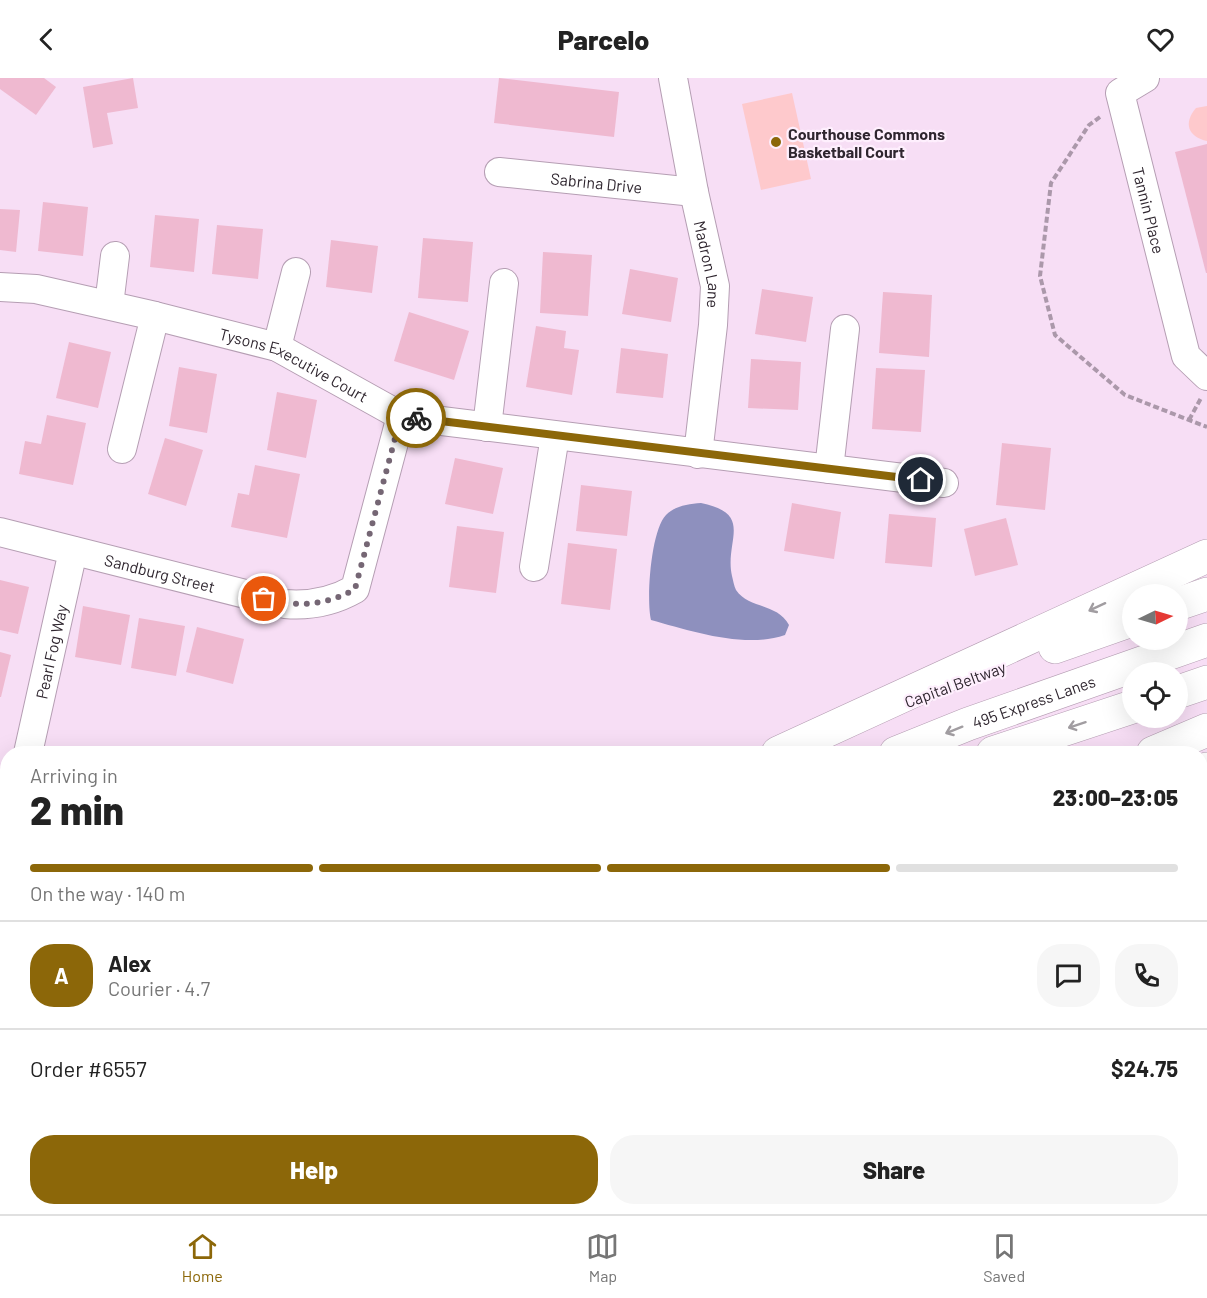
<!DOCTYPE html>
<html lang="en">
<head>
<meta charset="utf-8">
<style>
	:root { --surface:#fff; --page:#f6f6f6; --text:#222; --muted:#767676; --line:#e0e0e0; --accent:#8c6709 }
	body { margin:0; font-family:Barlow,sans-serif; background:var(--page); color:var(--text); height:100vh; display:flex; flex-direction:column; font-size:22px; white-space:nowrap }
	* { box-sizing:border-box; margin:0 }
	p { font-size:20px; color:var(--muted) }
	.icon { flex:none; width:33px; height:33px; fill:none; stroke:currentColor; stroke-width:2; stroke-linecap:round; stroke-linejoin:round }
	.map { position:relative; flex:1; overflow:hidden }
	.details { position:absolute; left:0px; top:668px; width:1208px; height:470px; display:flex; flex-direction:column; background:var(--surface); border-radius:24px 24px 0 0; box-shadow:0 6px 24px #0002 }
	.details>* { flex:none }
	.needle { width:39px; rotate:85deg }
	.buttons { position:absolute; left:1122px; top:506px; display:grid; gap:12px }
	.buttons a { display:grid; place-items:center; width:66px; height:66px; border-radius:50%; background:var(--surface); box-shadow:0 6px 24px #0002; font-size:30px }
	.pin { position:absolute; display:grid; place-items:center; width:51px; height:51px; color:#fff; margin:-26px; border:3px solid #fff; border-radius:50%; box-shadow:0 2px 6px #0007 }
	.courier { position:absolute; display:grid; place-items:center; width:60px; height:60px; margin:-30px; border:4px solid #8c6709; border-radius:50%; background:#fff; color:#222; box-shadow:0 2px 8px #0007 }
	.head em { font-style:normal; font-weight:800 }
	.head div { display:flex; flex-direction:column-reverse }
	.head { display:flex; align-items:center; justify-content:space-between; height:102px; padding:0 30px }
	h1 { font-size:39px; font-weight:800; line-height:45px }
	.bar { display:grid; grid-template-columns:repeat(4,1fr); gap:9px 6px; align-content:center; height:72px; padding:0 30px }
	.bar i { height:8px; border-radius:4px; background:var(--line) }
	.bar .on { background:var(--accent) }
	.bar p { grid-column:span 4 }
	.line { display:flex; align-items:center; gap:15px; padding:0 30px; border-top:2px solid var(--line) }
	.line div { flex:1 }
	.round { display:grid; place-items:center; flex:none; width:63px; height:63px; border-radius:24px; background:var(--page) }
	.button { display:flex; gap:12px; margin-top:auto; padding:12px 30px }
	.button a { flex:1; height:69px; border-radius:24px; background:var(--accent); color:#fff; font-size:24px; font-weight:800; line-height:69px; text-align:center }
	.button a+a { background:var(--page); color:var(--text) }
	header { display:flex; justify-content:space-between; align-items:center; height:78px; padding:0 30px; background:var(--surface); font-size:27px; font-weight:800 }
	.dock { display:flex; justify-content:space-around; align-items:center; height:84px; border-top:2px solid var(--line); background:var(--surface); font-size:16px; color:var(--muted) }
	.dock a { display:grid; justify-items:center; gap:3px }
	.dock .on { color:var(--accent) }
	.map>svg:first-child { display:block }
	.green { fill:#fec9cc }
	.water { fill:#8e90be }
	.building { fill:#efb9d0 }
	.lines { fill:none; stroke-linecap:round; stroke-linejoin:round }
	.minor-casing { stroke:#b59eb3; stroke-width:30 }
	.highway-casing { stroke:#b59eb3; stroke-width:34 }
	.path { stroke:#ab98aa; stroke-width:4; stroke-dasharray:6 3; stroke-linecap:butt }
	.minor { stroke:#fff; stroke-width:28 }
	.highway { stroke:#fff; stroke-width:33 }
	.oneway { stroke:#a19da1 }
	.done { stroke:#756674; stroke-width:6; stroke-dasharray:0 10.8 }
	.route { stroke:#8c6709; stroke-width:8 }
	.poi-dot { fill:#8c6709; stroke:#feeffd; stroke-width:2 }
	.labels { text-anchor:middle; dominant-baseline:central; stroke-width:4.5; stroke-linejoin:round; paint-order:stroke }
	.poi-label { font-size:16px; font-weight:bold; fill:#2f262f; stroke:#feeffd; text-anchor:start }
	.street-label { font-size:16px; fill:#2f262f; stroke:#feeffd }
</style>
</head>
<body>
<header><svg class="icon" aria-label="back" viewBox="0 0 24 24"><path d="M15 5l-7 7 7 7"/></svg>Parcelo<svg class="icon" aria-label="heart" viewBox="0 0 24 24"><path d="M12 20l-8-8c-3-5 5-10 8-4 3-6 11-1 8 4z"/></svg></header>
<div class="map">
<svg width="1207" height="1136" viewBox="0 0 1207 1136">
	<rect width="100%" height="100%" fill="#f7def5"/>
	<!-- green -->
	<g class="green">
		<path d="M 792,15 L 811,101 L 761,112 L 742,26 Z"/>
		<path d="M 1207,28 L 1207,63 C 1188,59 1183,45 1196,30 Z"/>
		<path d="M 677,1130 L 932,1130 L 929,1136 L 673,1136 Z"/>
	</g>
	<!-- water -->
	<path class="water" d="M 701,425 C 755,436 724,463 732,498 C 733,502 734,508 736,512 C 749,531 777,525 789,547 L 785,557 C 745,571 691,553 651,542 C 646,521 651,452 666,437 C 675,428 688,426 701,425 Z"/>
	<!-- building -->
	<g class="building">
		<path d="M 0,0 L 44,0 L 56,9 L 36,37 L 0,11 Z"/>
		<path d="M 133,0 L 138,30 L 107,35 L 113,66 L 93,70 L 83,9 Z"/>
		<path d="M 499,0 L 619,14 L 614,59 L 494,45 Z"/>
		<path d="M 1207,66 L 1207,195 L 1206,195 L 1175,74 Z"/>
		<path d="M 43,124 L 88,129 L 83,178 L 38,173 Z"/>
		<path d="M 0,131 L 20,132 L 16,174 L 0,172 Z"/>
		<path d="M 155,137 L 199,141 L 194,194 L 150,189 Z"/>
		<path d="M 217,147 L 263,151 L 258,201 L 212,196 Z"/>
		<path d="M 423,160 L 473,164 L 468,224 L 418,220 Z"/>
		<path d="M 331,162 L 378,168 L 372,215 L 326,209 Z"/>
		<path d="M 543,174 L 592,177 L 588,238 L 540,235 Z"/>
		<path d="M 630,191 L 678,200 L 671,244 L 622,236 Z"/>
		<path d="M 762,211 L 813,219 L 806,264 L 755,256 Z"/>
		<path d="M 883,214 L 932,217 L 929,279 L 879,275 Z"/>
		<path d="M 409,234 L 469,253 L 454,302 L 394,283 Z"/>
		<path d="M 536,248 L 566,253 L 564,270 L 579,272 L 572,317 L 526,309 Z"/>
		<path d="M 69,264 L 111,274 L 98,330 L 56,320 Z"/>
		<path d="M 621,270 L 668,276 L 663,320 L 616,315 Z"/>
		<path d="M 751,281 L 801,284 L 798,332 L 748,330 Z"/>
		<path d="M 179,289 L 217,296 L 207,355 L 169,348 Z"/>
		<path d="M 876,290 L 925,292 L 921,354 L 872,351 Z"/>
		<path d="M 277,314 L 317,322 L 306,380 L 267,372 Z"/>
		<path d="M 47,337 L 86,345 L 73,407 L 19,396 L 25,363 L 41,366 Z"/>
		<path d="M 165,360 L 203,372 L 186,428 L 148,416 Z"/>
		<path d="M 1002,365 L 1051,370 L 1045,432 L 996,427 Z"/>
		<path d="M 455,380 L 503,390 L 493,436 L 445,426 Z"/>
		<path d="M 255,387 L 300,396 L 287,460 L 231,449 L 238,415 L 249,417 Z"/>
		<path d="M 581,407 L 632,413 L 627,458 L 576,453 Z"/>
		<path d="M 792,425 L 841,434 L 834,481 L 784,473 Z"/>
		<path d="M 889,436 L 936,440 L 932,489 L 885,485 Z"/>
		<path d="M 1006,440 L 1018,487 L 975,498 L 964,451 Z"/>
		<path d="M 457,448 L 504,454 L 496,515 L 449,509 Z"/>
		<path d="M 568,465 L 617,471 L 610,532 L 561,526 Z"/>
		<path d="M 0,502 L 29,509 L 18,556 L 0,552 Z"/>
		<path d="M 83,528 L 130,537 L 121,587 L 75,579 Z"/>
		<path d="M 139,540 L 185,548 L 176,598 L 131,590 Z"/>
		<path d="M 197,549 L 244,561 L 233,606 L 186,594 Z"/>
		<path d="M 0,574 L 11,577 L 1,619 L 0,619 Z"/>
	</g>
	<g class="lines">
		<defs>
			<g id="minor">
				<path id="s1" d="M 673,0 L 694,114 L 715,208 L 713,247 L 698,376"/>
				<path id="s2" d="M 1145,0 L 1120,15 L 1186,278 L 1207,298"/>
				<path id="s3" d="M 499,94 L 694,114"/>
				<path id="s4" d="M 0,209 L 36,211 L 155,238 L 277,269 L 401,338 L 944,405"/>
				<path d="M 109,227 L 115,178"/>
				<path d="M 277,269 L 296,194"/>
				<path d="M 487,349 L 504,205"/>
				<path d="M 122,371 L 155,238"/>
				<path d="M 829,391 L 845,251"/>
				<path id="s5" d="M 0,454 L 285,526 C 309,528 334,523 355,511 L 401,338"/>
				<path d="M 534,489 L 555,358"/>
				<path id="s6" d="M 28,675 L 73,473"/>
				<path d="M 6,769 L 8,762"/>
			</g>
			<g id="highway">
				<path d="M 1178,526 L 1207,516"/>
				<path d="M 1055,569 L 1132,542"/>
				<path d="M 1178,614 L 1207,604"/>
				<path d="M 778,675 L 1207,478"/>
				<path id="s7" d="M 896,675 L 968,646 L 1207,562"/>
				<path d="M 993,675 L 1132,629"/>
				<path d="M 1153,675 L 1207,652"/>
				<path d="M 1200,694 L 1207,691"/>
				<path d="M 1200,741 L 1207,739"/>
				<path d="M 1200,789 L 1207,787"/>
				<path d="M 0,1000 L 8,997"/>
				<path d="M 0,1048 L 8,1044"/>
				<path d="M 0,1125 L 8,1123"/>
				<path d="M 99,1136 L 117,1130"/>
			</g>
		</defs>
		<!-- minor casing -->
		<use href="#minor" class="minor-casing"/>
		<!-- highway casing -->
		<use href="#highway" class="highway-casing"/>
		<!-- path -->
		<g class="path">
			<path d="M 1100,39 L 1089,47 L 1051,105 L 1040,198 L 1055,257 L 1125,317 L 1207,349"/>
			<path d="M 1189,342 L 1201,320"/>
		</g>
		<!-- minor -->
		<use href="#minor" class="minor"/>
		<!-- highway -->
		<use href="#highway" class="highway"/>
	</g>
	<!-- one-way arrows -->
	<defs><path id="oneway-shaft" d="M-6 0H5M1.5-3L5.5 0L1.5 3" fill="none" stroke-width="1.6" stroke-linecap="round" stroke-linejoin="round" transform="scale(1.5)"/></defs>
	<g class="oneway">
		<use href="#oneway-shaft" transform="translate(1097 529) rotate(155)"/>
		<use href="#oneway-shaft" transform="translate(1077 647) rotate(162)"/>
		<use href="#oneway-shaft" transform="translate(954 652) rotate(158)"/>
	</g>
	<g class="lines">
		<!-- done -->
		<path class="done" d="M 264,521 C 295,529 326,528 355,511 L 401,338 L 416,340"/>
		<!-- route -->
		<path class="route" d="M 416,340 L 921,402"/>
	</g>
	<!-- markers -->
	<circle class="poi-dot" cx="776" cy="64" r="6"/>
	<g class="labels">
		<!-- poi labels -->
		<g class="poi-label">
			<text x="788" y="55">Courthouse Commons<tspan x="788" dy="18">Basketball Court</tspan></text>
		</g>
		<!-- street labels -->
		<g class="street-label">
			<text stroke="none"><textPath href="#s3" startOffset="98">Sabrina Drive</textPath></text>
			<text stroke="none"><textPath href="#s2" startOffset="150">Tannin Place</textPath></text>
			<text stroke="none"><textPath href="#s1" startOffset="190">Madron Lane</textPath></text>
			<text stroke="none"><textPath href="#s4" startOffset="306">Tysons Executive Court</textPath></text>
			<text stroke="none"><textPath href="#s5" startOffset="165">Sandburg Street</textPath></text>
			<text stroke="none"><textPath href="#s6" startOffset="104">Pearl Fog Way</textPath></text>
			<text transform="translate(955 606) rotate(-20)">Capital Beltway</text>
			<text stroke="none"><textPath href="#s7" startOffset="147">495 Express Lanes</textPath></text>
		</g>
	</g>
</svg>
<div class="buttons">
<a><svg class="needle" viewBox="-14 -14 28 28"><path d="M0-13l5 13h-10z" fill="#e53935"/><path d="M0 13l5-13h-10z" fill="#767676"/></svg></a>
<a><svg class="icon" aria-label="locate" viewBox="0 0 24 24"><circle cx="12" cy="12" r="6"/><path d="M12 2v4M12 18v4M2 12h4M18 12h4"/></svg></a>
</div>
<div class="pin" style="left:264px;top:521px;background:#ea580c"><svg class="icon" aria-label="bag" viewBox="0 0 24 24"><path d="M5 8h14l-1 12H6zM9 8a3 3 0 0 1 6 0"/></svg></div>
<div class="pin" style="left:921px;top:402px;background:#1f2937"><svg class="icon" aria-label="home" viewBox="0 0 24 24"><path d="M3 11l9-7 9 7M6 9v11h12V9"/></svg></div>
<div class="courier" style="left:416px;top:340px"><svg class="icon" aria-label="bike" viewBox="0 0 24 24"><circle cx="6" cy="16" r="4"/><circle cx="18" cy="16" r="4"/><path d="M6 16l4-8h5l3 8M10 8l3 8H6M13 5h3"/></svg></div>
<section class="details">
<div class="head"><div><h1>2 min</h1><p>Arriving in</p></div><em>23:00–23:05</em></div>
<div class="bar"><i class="on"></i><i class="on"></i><i class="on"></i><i></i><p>On the way · 140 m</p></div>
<div class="line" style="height:108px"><b class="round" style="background:var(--accent);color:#fff">A</b><div><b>Alex</b><p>Courier · 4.7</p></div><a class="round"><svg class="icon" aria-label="chat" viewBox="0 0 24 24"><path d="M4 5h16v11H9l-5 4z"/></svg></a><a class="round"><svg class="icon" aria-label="phone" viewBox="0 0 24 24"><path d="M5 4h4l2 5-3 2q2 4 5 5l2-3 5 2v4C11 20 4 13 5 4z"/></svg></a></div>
<div class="line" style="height:78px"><div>Order #6557</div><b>$24.75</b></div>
<div class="button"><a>Help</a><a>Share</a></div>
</section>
</div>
<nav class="dock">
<a class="on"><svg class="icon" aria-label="home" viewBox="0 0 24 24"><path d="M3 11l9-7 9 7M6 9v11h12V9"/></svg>Home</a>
<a><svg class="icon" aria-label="map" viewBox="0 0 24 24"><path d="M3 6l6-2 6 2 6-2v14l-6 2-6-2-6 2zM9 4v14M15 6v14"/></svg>Map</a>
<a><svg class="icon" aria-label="saved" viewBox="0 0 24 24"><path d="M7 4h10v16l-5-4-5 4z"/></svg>Saved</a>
</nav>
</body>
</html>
